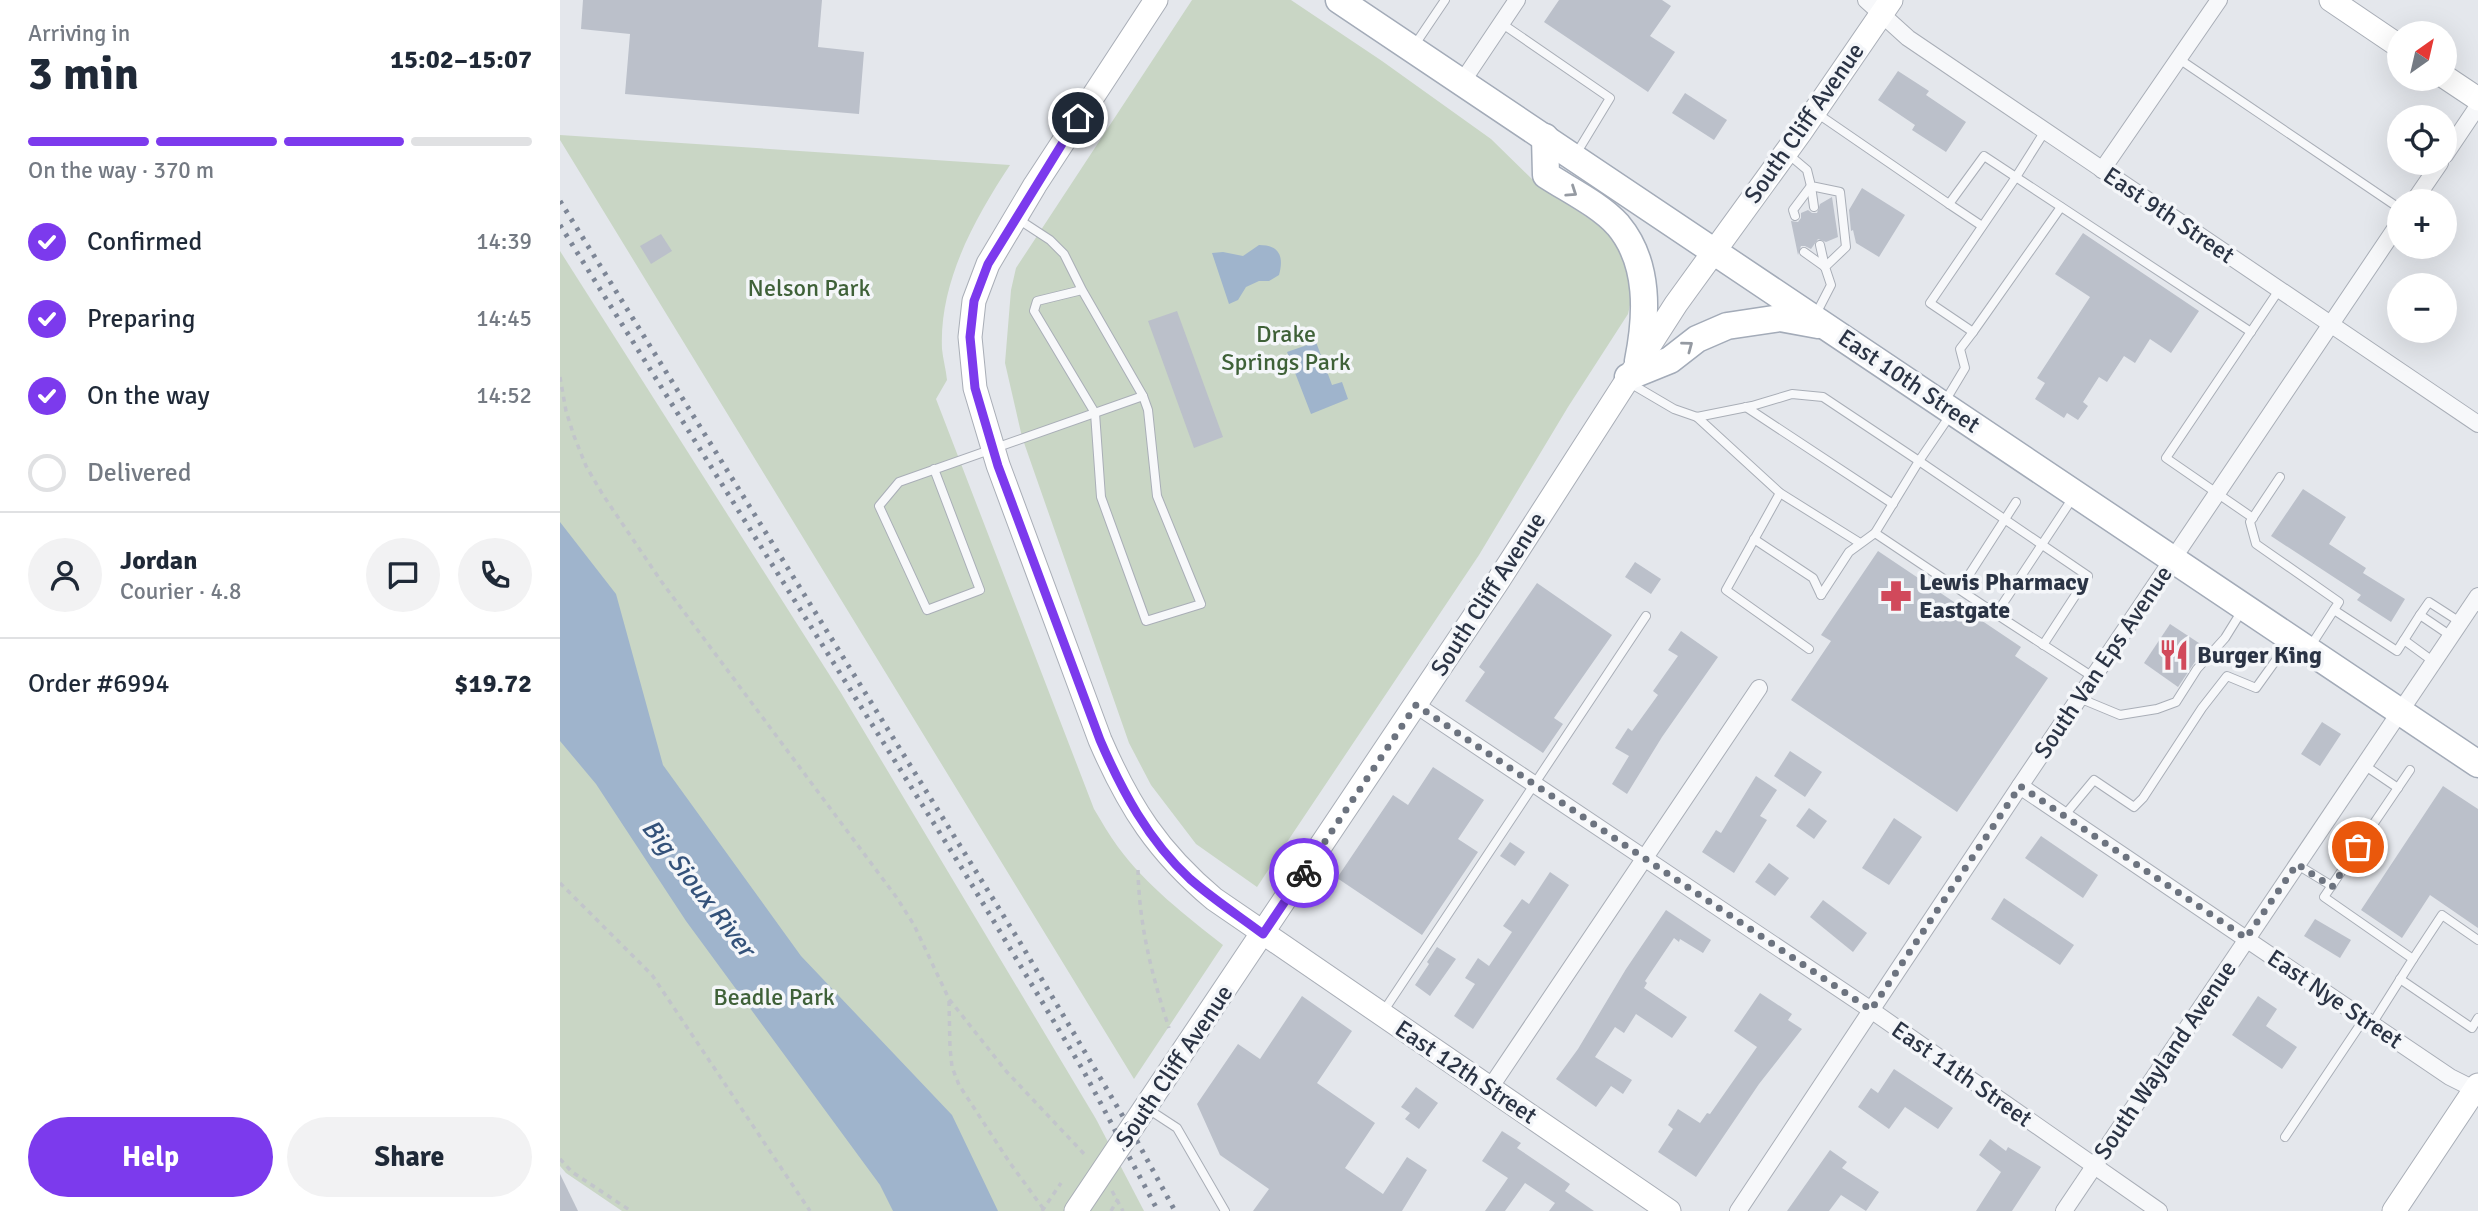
<!DOCTYPE html>
<html lang="en">
<head>
<meta charset="utf-8">
<style>
	:root { --surface:#fff; --page:#f2f2f3; --text:#1f2937; --muted:#747a83; --line:#e0e1e3; --accent:#7c3aed }
	body { margin:0; font-family:Signika,sans-serif; background:var(--page); color:var(--text); height:100vh; display:flex; flex-direction:column; font-size:26px; white-space:nowrap }
	* { box-sizing:border-box; margin:0 }
	p { font-size:23px; color:var(--muted) }
	.icon { flex:none; width:38px; height:38px; fill:none; stroke:currentColor; stroke-width:2; stroke-linecap:round; stroke-linejoin:round }
	.map { position:relative; flex:1; overflow:hidden }
	.panel { display:flex; flex-direction:column; background:var(--surface); width:560px }
	.panel>* { flex:none }
	.needle { width:46px; rotate:34deg }
	.controls { position:absolute; left:1827px; top:21px; display:grid; gap:14px }
	.controls a { display:grid; place-items:center; width:70px; height:70px; border-radius:50%; background:var(--surface); box-shadow:0 7px 28px #0002; font-size:35px }
	.pin { position:absolute; display:grid; place-items:center; width:60px; height:60px; color:#fff; margin:-30px; border:4px solid #fff; border-radius:50%; box-shadow:0 2px 7px #0007 }
	.courier { position:absolute; display:grid; place-items:center; width:70px; height:70px; margin:-35px; border:5px solid #7c3aed; border-radius:50%; background:#fff; color:#222; box-shadow:0 2px 9px #0007 }
	.summary em { font-style:normal; font-weight:700 }
	.summary div { display:flex; flex-direction:column-reverse }
	.summary { display:flex; align-items:center; justify-content:space-between; height:119px; padding:0 28px }
	h1 { font-size:46px; font-weight:700; line-height:52px }
	.bar { display:grid; grid-template-columns:repeat(4,1fr); gap:10px 7px; align-content:center; height:84px; padding:0 28px }
	.bar i { height:9px; border-radius:5px; background:var(--line) }
	.bar .active { background:var(--accent) }
	.bar p { grid-column:span 4 }
	.line { display:flex; align-items:center; gap:18px; padding:0 28px; border-top:2px solid var(--line) }
	.line div { flex:1 }
	.round { display:grid; place-items:center; flex:none; width:74px; height:74px; border-radius:37px; background:var(--page) }
	ol { padding:0 28px; list-style:none }
	li { display:flex; align-items:center; gap:21px; height:77px }
	li p { margin-inline-start:auto }
	li .icon { padding:7px; border-radius:50%; background:var(--accent); color:#fff; stroke-width:4 }
	li:last-child { color:var(--muted) }
	li i { width:38px; height:38px; border:4px solid var(--line); border-radius:50% }
	.action { display:flex; gap:14px; margin-top:auto; padding:14px 28px }
	.action a { flex:1; height:80px; border-radius:42px; background:var(--accent); color:#fff; font-size:28px; font-weight:700; line-height:80px; text-align:center }
	.action a+a { background:var(--page); color:var(--text) }
	main { display:flex; flex:1; min-height:0 }
	.map>svg:first-child { display:block }
	.green { fill:#c9d6c5 }
	.water { fill:#9fb4cc }
	.building { fill:#bbc0ca }
	.lines { fill:none; stroke-linecap:round; stroke-linejoin:round }
	.lane-casing { stroke:#a9aeb7; stroke-width:10 }
	.street-casing { stroke:#a9aeb7; stroke-width:18 }
	.secondary-casing { stroke:#a9aeb7; stroke-width:25 }
	.primary-casing { stroke:#a3abb8; stroke-width:29 }
	.path { stroke:#c2c5cb; stroke-width:3.5; stroke-dasharray:5 5; stroke-linecap:butt }
	.lane { stroke:#f7f8fa; stroke-width:8 }
	.street { stroke:#f7f8fa; stroke-width:16 }
	.secondary { stroke:#fff; stroke-width:23 }
	.primary { stroke:#fff; stroke-width:26 }
	.rail { stroke:#7d8696; stroke-width:5; stroke-dasharray:3.5 7; stroke-linecap:butt }
	.path-bridge { stroke:#c2c5cb; stroke-width:3.5; stroke-dasharray:5 5; stroke-linecap:butt }
	.oneway { stroke:#959aa2 }
	.done { stroke:#6c737f; stroke-width:7; stroke-dasharray:0 12.6 }
	.route { stroke:#7c3aed; stroke-width:9 }
	.labels { text-anchor:middle; dominant-baseline:central; stroke-width:7; stroke-linejoin:round; paint-order:stroke }
	.street-label { font-size:24px; fill:#2b3445; stroke:#f4f6f9 }
	.park-label { font-size:24px; fill:#3f6138; stroke:#f4f6f9 }
	.poi-label { font-size:24px; font-weight:bold; fill:#2b3445; stroke:#f4f6f9; text-anchor:start }
	.water-label { font-size:26px; font-style:italic; fill:#34527a; stroke:#f4f6f9 }
</style>
</head>
<body>
<main>
<section class="panel">
<div class="summary"><div><h1>3 min</h1><p>Arriving in</p></div><em>15:02–15:07</em></div>
<div class="bar"><i class="active"></i><i class="active"></i><i class="active"></i><i></i><p>On the way · 370 m</p></div>
<ol>
<li><svg class="icon" aria-label="check" viewBox="0 0 24 24"><path d="M5 12l5 5 9-10"/></svg>Confirmed<p>14:39</p></li>
<li><svg class="icon" aria-label="check" viewBox="0 0 24 24"><path d="M5 12l5 5 9-10"/></svg>Preparing<p>14:45</p></li>
<li><svg class="icon" aria-label="check" viewBox="0 0 24 24"><path d="M5 12l5 5 9-10"/></svg>On the way<p>14:52</p></li>
<li><i></i>Delivered</li>
</ol>
<div class="line" style="height:126px"><a class="round"><svg class="icon" aria-label="person" viewBox="0 0 24 24"><circle cx="12" cy="8" r="4"/><path d="M4 21q1-7 8-7t8 7"/></svg></a><div><b>Jordan</b><p>Courier · 4.8</p></div><a class="round"><svg class="icon" aria-label="chat" viewBox="0 0 24 24"><path d="M4 5h16v11H9l-5 4z"/></svg></a><a class="round"><svg class="icon" aria-label="phone" viewBox="0 0 24 24"><path d="M5 4h4l2 5-3 2q2 4 5 5l2-3 5 2v4C11 20 4 13 5 4z"/></svg></a></div>
<div class="line" style="height:91px"><div>Order #6994</div><b>$19.72</b></div>
<div class="action"><a>Help</a><a>Share</a></div>
</section>
<div class="map">
<svg width="1918" height="1211" viewBox="0 0 1918 1211">
	<rect width="100%" height="100%" fill="#e4e7ec"/>
	<!-- green -->
	<g class="green">
		<path d="M 632,0 L 731,0 L 822,61 L 931,139 L 976,183 L 1043,228 L 1064,254 L 1073,292 L 1068,314 L 1008,407 L 919,555 L 697,887 L 636,844 L 591,785 L 569,743 L 462,437 L 445,363 L 451,290 L 456,268 Z"/>
		<path d="M 0,135 L 450,165 C 415,218 379,282 382,349 C 383,359 386,370 387,380 L 376,399 L 534,809 C 542,822 549,835 558,847 C 586,885 626,916 663,945 L 574,1079 L 0,140 Z"/>
		<path d="M 0,251 L 281,693 L 536,1119 L 584,1211 L 62,1211 L 6,1173 L 0,1166 Z"/>
	</g>
	<!-- water -->
	<g class="water">
		<path d="M 699,245 C 720,245 724,257 719,275 L 709,281 L 699,281 L 686,287 L 678,300 L 669,304 L 652,253 L 663,252 L 683,256 Z"/>
		<path d="M 756,342 L 772,385 L 782,382 L 788,399 L 751,414 L 727,352 Z"/>
		<path d="M 0,522 L 56,594 L 103,765 L 241,956 L 392,1115 L 438,1211 L 333,1211 L 320,1185 L 126,921 L 36,784 L 0,741 Z"/>
	</g>
	<!-- building -->
	<g class="building">
		<path d="M 23,0 L 262,0 L 258,47 L 304,52 L 299,114 L 65,94 L 70,34 L 21,29 Z"/>
		<path d="M 999,0 L 1102,0 L 1111,6 L 1090,36 L 1115,52 L 1088,92 L 984,22 Z"/>
		<path d="M 1338,71 L 1369,91 L 1366,95 L 1406,122 L 1386,152 L 1352,130 L 1355,125 L 1318,100 Z"/>
		<path d="M 1125,93 L 1167,120 L 1154,140 L 1112,113 Z"/>
		<path d="M 1302,188 L 1345,215 L 1319,257 L 1296,243 L 1293,230 L 1291,231 L 1289,210 Z"/>
		<path d="M 1272,197 L 1278,237 L 1266,242 L 1258,239 L 1251,249 L 1245,246 L 1241,246 L 1238,255 L 1231,221 L 1238,222 L 1241,218 L 1241,213 L 1248,210 L 1252,213 L 1257,213 L 1260,204 Z"/>
		<path d="M 1523,233 L 1639,311 L 1611,353 L 1590,339 L 1575,363 L 1564,356 L 1547,382 L 1539,377 L 1523,402 L 1528,406 L 1518,420 L 1507,413 L 1504,418 L 1475,399 L 1485,383 L 1477,378 L 1530,297 L 1495,274 Z"/>
		<path d="M 101,234 L 112,251 L 91,264 L 80,246 Z"/>
		<path d="M 617,311 L 663,437 L 634,448 L 588,321 Z"/>
		<path d="M 1743,489 L 1786,517 L 1769,544 L 1806,568 L 1803,573 L 1845,599 L 1831,622 L 1797,600 L 1801,595 L 1711,536 Z"/>
		<path d="M 1318,551 L 1461,647 L 1455,656 L 1488,678 L 1397,812 L 1231,700 L 1271,641 L 1261,635 Z"/>
		<path d="M 1075,562 L 1101,579 L 1091,594 L 1065,577 Z"/>
		<path d="M 977,583 L 1052,635 L 994,718 L 1003,724 L 983,753 L 905,701 L 925,672 L 919,667 Z"/>
		<path d="M 1610,624 L 1645,647 L 1618,687 L 1584,663 Z"/>
		<path d="M 1121,631 L 1158,657 L 1102,737 L 1067,794 L 1052,784 L 1069,756 L 1055,748 L 1068,728 L 1072,731 L 1098,695 L 1093,691 L 1118,656 L 1108,650 Z"/>
		<path d="M 1762,722 L 1781,734 L 1760,766 L 1741,754 Z"/>
		<path d="M 1230,751 L 1262,772 L 1245,797 L 1214,776 Z"/>
		<path d="M 873,767 L 924,800 L 898,839 L 918,852 L 862,935 L 777,878 L 833,795 L 848,805 Z"/>
		<path d="M 1196,776 L 1217,790 L 1200,816 L 1207,820 L 1174,873 L 1142,852 L 1156,830 L 1161,833 Z"/>
		<path d="M 1883,786 L 1918,809 L 1918,928 L 1870,895 L 1842,938 L 1801,910 Z"/>
		<path d="M 1249,808 L 1267,821 L 1254,839 L 1236,826 Z"/>
		<path d="M 1334,818 L 1362,837 L 1329,885 L 1302,868 Z"/>
		<path d="M 1481,836 L 1538,875 L 1523,898 L 1465,858 Z"/>
		<path d="M 950,842 L 965,852 L 955,866 L 940,856 Z"/>
		<path d="M 1209,863 L 1229,878 L 1215,896 L 1195,882 Z"/>
		<path d="M 990,872 L 1009,885 L 913,1029 L 894,1016 L 915,984 L 905,978 L 918,958 L 929,966 L 952,932 L 943,926 L 962,899 L 969,904 Z"/>
		<path d="M 1444,898 L 1514,945 L 1500,965 L 1431,919 Z"/>
		<path d="M 1263,900 L 1307,933 L 1293,952 L 1250,917 Z"/>
		<path d="M 1106,910 L 1151,940 L 1143,953 L 1120,939 L 1119,942 L 1114,938 L 1085,981 L 1087,983 L 1084,988 L 1127,1017 L 1112,1038 L 1076,1014 L 1064,1033 L 1055,1027 L 1035,1057 L 1072,1080 L 1063,1094 L 1051,1086 L 1036,1107 L 996,1079 L 1018,1049 L 1066,969 Z"/>
		<path d="M 1755,919 L 1791,940 L 1780,958 L 1744,936 Z"/>
		<path d="M 877,947 L 896,959 L 870,996 L 855,985 L 869,964 L 867,962 Z"/>
		<path d="M 1200,993 L 1232,1014 L 1228,1020 L 1242,1029 L 1199,1084 L 1136,1177 L 1098,1152 L 1113,1129 L 1108,1125 L 1118,1109 L 1140,1123 L 1147,1113 L 1150,1114 L 1197,1047 L 1174,1031 Z"/>
		<path d="M 742,996 L 792,1031 L 757,1083 L 815,1123 L 785,1168 L 823,1194 L 847,1157 L 867,1170 L 842,1211 L 693,1211 L 709,1189 L 660,1155 L 637,1104 L 678,1044 L 700,1059 Z"/>
		<path d="M 1698,996 L 1717,1009 L 1706,1026 L 1737,1047 L 1722,1069 L 1672,1035 Z"/>
		<path d="M 1334,1069 L 1393,1108 L 1378,1129 L 1345,1107 L 1329,1129 L 1298,1107 L 1311,1088 L 1318,1093 Z"/>
		<path d="M 856,1087 L 878,1103 L 859,1129 L 845,1119 L 850,1113 L 841,1107 Z"/>
		<path d="M 942,1131 L 961,1143 L 957,1148 L 1010,1184 L 1005,1191 L 1034,1211 L 989,1211 L 995,1203 L 965,1183 L 945,1211 L 925,1211 L 948,1178 L 922,1161 Z"/>
		<path d="M 1430,1139 L 1446,1151 L 1448,1147 L 1481,1167 L 1452,1211 L 1416,1211 L 1441,1172 L 1419,1155 Z"/>
		<path d="M 1270,1150 L 1287,1162 L 1282,1168 L 1319,1192 L 1306,1211 L 1281,1195 L 1269,1211 L 1227,1211 Z"/>
		<path d="M 0,1174 L 18,1211 L 0,1211 Z"/>
	</g>
	<g class="lines">
		<defs>
			<g id="lane">
				<path d="M 941,23 L 1050,98 L 1016,154"/>
				<path d="M 854,46 L 885,0"/>
				<path d="M 1619,59 L 1839,208"/>
				<path d="M 1258,114 L 1389,204 L 1424,156 L 1691,332"/>
				<path d="M 1485,131 L 1456,177 L 1370,303 L 1413,332 L 1501,207"/>
				<path d="M 1228,154 L 1247,170 L 1251,186 L 1280,192 L 1286,247 L 1265,267 L 1271,285 L 1256,314"/>
				<path d="M 1251,186 L 1254,207"/>
				<path d="M 1389,204 L 1422,226"/>
				<path d="M 1235,216 L 1233,210 L 1251,186"/>
				<path d="M 458,219 L 490,240 L 504,254 L 522,290 L 583,396 L 588,410 L 597,496 L 641,604 L 586,621 L 541,497 L 535,413 L 474,311 L 477,301 L 522,290"/>
				<path d="M 1260,245 L 1265,267"/>
				<path d="M 1244,252 L 1265,267"/>
				<path d="M 1068,382 L 1114,409 L 1137,417 L 1192,406 L 1232,394 L 1263,397 L 1359,461 L 1391,414"/>
				<path d="M 1384,403 L 1405,368 L 1400,349 L 1413,332"/>
				<path d="M 1186,407 L 1333,504"/>
				<path d="M 1137,417 L 1220,493 L 1300,543"/>
				<path d="M 374,469 L 420,590 L 367,610 L 319,506 L 339,482 L 583,396"/>
				<path d="M 1720,477 L 1690,522 L 1696,544 L 1779,602 L 1750,647"/>
				<path d="M 1220,493 L 1166,590 L 1249,649"/>
				<path d="M 1512,499 L 1436,614 L 1533,677"/>
				<path d="M 1693,518 L 1606,458 L 1719,290"/>
				<path d="M 1315,533 L 1436,614"/>
				<path d="M 1194,539 L 1253,578 L 1261,595"/>
				<path d="M 1400,589 L 1456,502"/>
				<path d="M 1261,595 L 1289,552 L 1315,533 L 1359,461 L 1528,576 L 1483,645"/>
				<path d="M 1774,610 L 1837,651 L 1860,615 L 1891,636"/>
				<path d="M 1860,615 L 1869,602 L 1900,622"/>
				<path d="M 1844,640 L 1874,662"/>
				<path d="M 1519,698 L 1560,715 L 1597,709 L 1616,702 L 1637,669 L 1665,638 L 1683,609"/>
				<path d="M 1804,765 L 1838,788"/>
				<path d="M 1504,816 L 1534,780 L 1574,807 L 1583,798 L 1642,708 L 1667,676 L 1696,688 L 1729,642"/>
				<path d="M 1736,864 L 1772,886"/>
				<path d="M 1853,959 L 1882,915 L 1918,940"/>
				<path d="M 1840,979 L 1912,1028 L 1918,1018"/>
				<path d="M 823,1012 L 1086,616"/>
				<path d="M 1812,1024 L 1853,959 L 1764,897 L 1850,770"/>
				<path d="M 588,1109 L 617,1128 L 665,1211"/>
				<path d="M 1725,1137 L 1804,1019"/>
			</g>
			<g id="street">
				<path d="M 1306,0 L 1348,38 L 1918,424"/>
				<path d="M 902,82 L 957,0"/>
				<path d="M 1885,155 L 1918,106"/>
				<path d="M 1542,170 L 1659,0"/>
				<path d="M 1854,201 L 1880,163"/>
				<path d="M 856,705 L 1311,1010 L 1599,1211"/>
				<path d="M 1460,786 L 1890,1077 L 1918,1091"/>
				<path d="M 930,1088 L 1199,688"/>
				<path d="M 1178,1211 L 1460,786 L 1839,223"/>
				<path d="M 1504,1211 L 1918,596"/>
			</g>
			<g id="secondary">
				<path d="M 596,0 L 475,185 L 428,264 L 414,301 L 410,337 L 415,388 L 438,465 L 540,740 C 569,807 598,852 654,899 L 1109,1211"/>
				<path d="M 1771,0 L 1839,46"/>
				<path d="M 1885,77 L 1918,99"/>
				<path d="M 516,1211 L 938,581 L 1116,304 L 1240,133 L 1331,0"/>
				<path d="M 1834,1211 L 1918,1085"/>
			</g>
			<g id="primary">
				<path d="M 779,0 L 1918,764"/>
				<path d="M 985,137 L 986,175 C 1009,190 1040,205 1058,225 C 1090,263 1087,316 1078,361"/>
				<path d="M 1068,377 L 1110,360 L 1137,339 L 1167,326 L 1220,318 L 1258,325"/>
			</g>
		</defs>
		<!-- lane casing -->
		<use href="#lane" class="lane-casing"/>
		<!-- street casing -->
		<use href="#street" class="street-casing"/>
		<!-- secondary casing -->
		<use href="#secondary" class="secondary-casing"/>
		<!-- primary casing -->
		<use href="#primary" class="primary-casing"/>
		<!-- path -->
		<g class="path">
			<path d="M 0,377 L 6,411 L 14,436 L 26,466 L 43,495 L 101,581 L 337,898 L 354,925 L 389,999 L 446,1071 L 527,1157"/>
			<path d="M 578,870 C 579,925 592,976 609,1028"/>
			<path d="M 0,883 L 92,975 L 250,1211"/>
			<path d="M 389,1001 L 390,1048 L 392,1067 L 399,1085 L 450,1163 L 485,1211"/>
			<path d="M 0,1159 L 12,1172 L 71,1211"/>
			<path d="M 552,1191 L 563,1211"/>
			<path d="M 551,1211 L 558,1199"/>
		</g>
		<!-- lane -->
		<use href="#lane" class="lane"/>
		<!-- street -->
		<use href="#street" class="street"/>
		<!-- secondary -->
		<use href="#secondary" class="secondary"/>
		<!-- primary -->
		<use href="#primary" class="primary"/>
		<!-- rail -->
		<g class="rail">
			<path d="M 0,201 L 461,944 L 571,1130 L 615,1211"/>
			<path d="M 0,225 L 403,870 L 523,1070 L 598,1211"/>
		</g>
		<!-- path-bridge -->
		<path class="path-bridge" d="M 482,1211 L 501,1183"/>
	</g>
	<!-- one-way arrows -->
	<defs><path id="oneway-chevron" d="M-2-3.5L2.5 0L-2 3.5" fill="none" stroke-width="1.6" stroke-linecap="round" stroke-linejoin="round" transform="scale(1.75)"/></defs>
	<g class="oneway">
		<use href="#oneway-chevron" transform="translate(1012 192) rotate(34)"/>
		<use href="#oneway-chevron" transform="translate(1128 346) rotate(-37)"/>
	</g>
	<g class="lines">
		<!-- done -->
		<path class="done" d="M 744,873 L 856,705 L 1311,1010 L 1460,786 L 1686,938 L 1737,864 L 1772,887 L 1798,847"/>
		<!-- route -->
		<path class="route" d="M 518,118 L 428,264 L 414,301 L 410,337 L 415,388 L 438,466 L 540,740 C 562,791 588,840 630,879 C 653,899 679,916 703,934 L 744,873"/>
	</g>
	<!-- icons -->
	<defs>
		<symbol id="pharmacy-bare" viewBox="-9 -9 18 18"><path d="M-2-6h4v4h4v4h-4v4h-4v-4h-4v-4h4Z" fill="#d1495b" stroke="#f4f6f9" stroke-width="2.5" paint-order="stroke"/></symbol>
		<symbol id="restaurant-bare" viewBox="-9 -9 18 18"><path d="M-5-6h1v4h1v-4h1v4h1v-4h1v5L-1.5 .5V6h-2V.5L-5-1ZM5-6V6H3V1.5H1.5Q1.5-4 5-6Z" fill="#d1495b" stroke="#f4f6f9" stroke-width="2.5" paint-order="stroke"/></symbol>
	</defs>
	<g fill-rule="evenodd">
		<use href="#pharmacy-bare" x="1314" y="574" width="44" height="44"/>
		<use href="#restaurant-bare" x="1592" y="633" width="44" height="44"/>
	</g>
	<g class="labels">
		<!-- street labels -->
		<g class="street-label">
			<text transform="translate(1244 123) rotate(-55)">South Cliff Avenue</text>
			<text transform="translate(1609 215) rotate(34)">East 9th Street</text>
			<text transform="translate(1349 381) rotate(34)">East 10th Street</text>
			<text transform="translate(928 594) rotate(-57)">South Cliff Avenue</text>
			<text transform="translate(1543 662) rotate(-56)">South Van Eps Avenue</text>
			<text transform="translate(1775 999) rotate(34)">East Nye Street</text>
			<text transform="translate(1605 1060) rotate(-56)">South Wayland Avenue</text>
			<text transform="translate(614 1066) rotate(-56)">South Cliff Avenue</text>
			<text transform="translate(906 1072) rotate(34)">East 12th Street</text>
			<text transform="translate(1402 1074) rotate(35)">East 11th Street</text>
		</g>
		<!-- park labels -->
		<g class="park-label">
			<text x="249" y="288">Nelson Park</text>
			<text x="726" y="334">Drake<tspan x="726" dy="28">Springs Park</tspan></text>
			<text x="214" y="997">Beadle Park</text>
		</g>
		<!-- poi labels -->
		<g class="poi-label">
			<text x="1359" y="582">Lewis Pharmacy<tspan x="1359" dy="28">Eastgate</tspan></text>
			<text x="1637" y="655">Burger King</text>
		</g>
		<!-- water labels -->
		<g class="water-label">
			<text transform="translate(138 888) rotate(52)">Big Sioux River</text>
		</g>
	</g>
</svg>
<div class="controls">
<a><svg class="needle" viewBox="-14 -14 28 28"><path d="M0-13l5 13h-10z" fill="#e53935"/><path d="M0 13l5-13h-10z" fill="#747a83"/></svg></a>
<a><svg class="icon" aria-label="locate" viewBox="0 0 24 24"><circle cx="12" cy="12" r="6"/><path d="M12 2v4M12 18v4M2 12h4M18 12h4"/></svg></a>
<a>+</a>
<a>−</a>
</div>
<div class="pin" style="left:1798px;top:847px;background:#ea580c"><svg class="icon" aria-label="bag" viewBox="0 0 24 24"><path d="M5 8h14l-1 12H6zM9 8a3 3 0 0 1 6 0"/></svg></div>
<div class="pin" style="left:518px;top:118px;background:#1f2937"><svg class="icon" aria-label="home" viewBox="0 0 24 24"><path d="M3 11l9-7 9 7M6 9v11h12V9"/></svg></div>
<div class="courier" style="left:744px;top:873px"><svg class="icon" aria-label="bike" viewBox="0 0 24 24"><circle cx="6" cy="16" r="4"/><circle cx="18" cy="16" r="4"/><path d="M6 16l4-8h5l3 8M10 8l3 8H6M13 5h3"/></svg></div>
</div>
</main>
</body>
</html>
